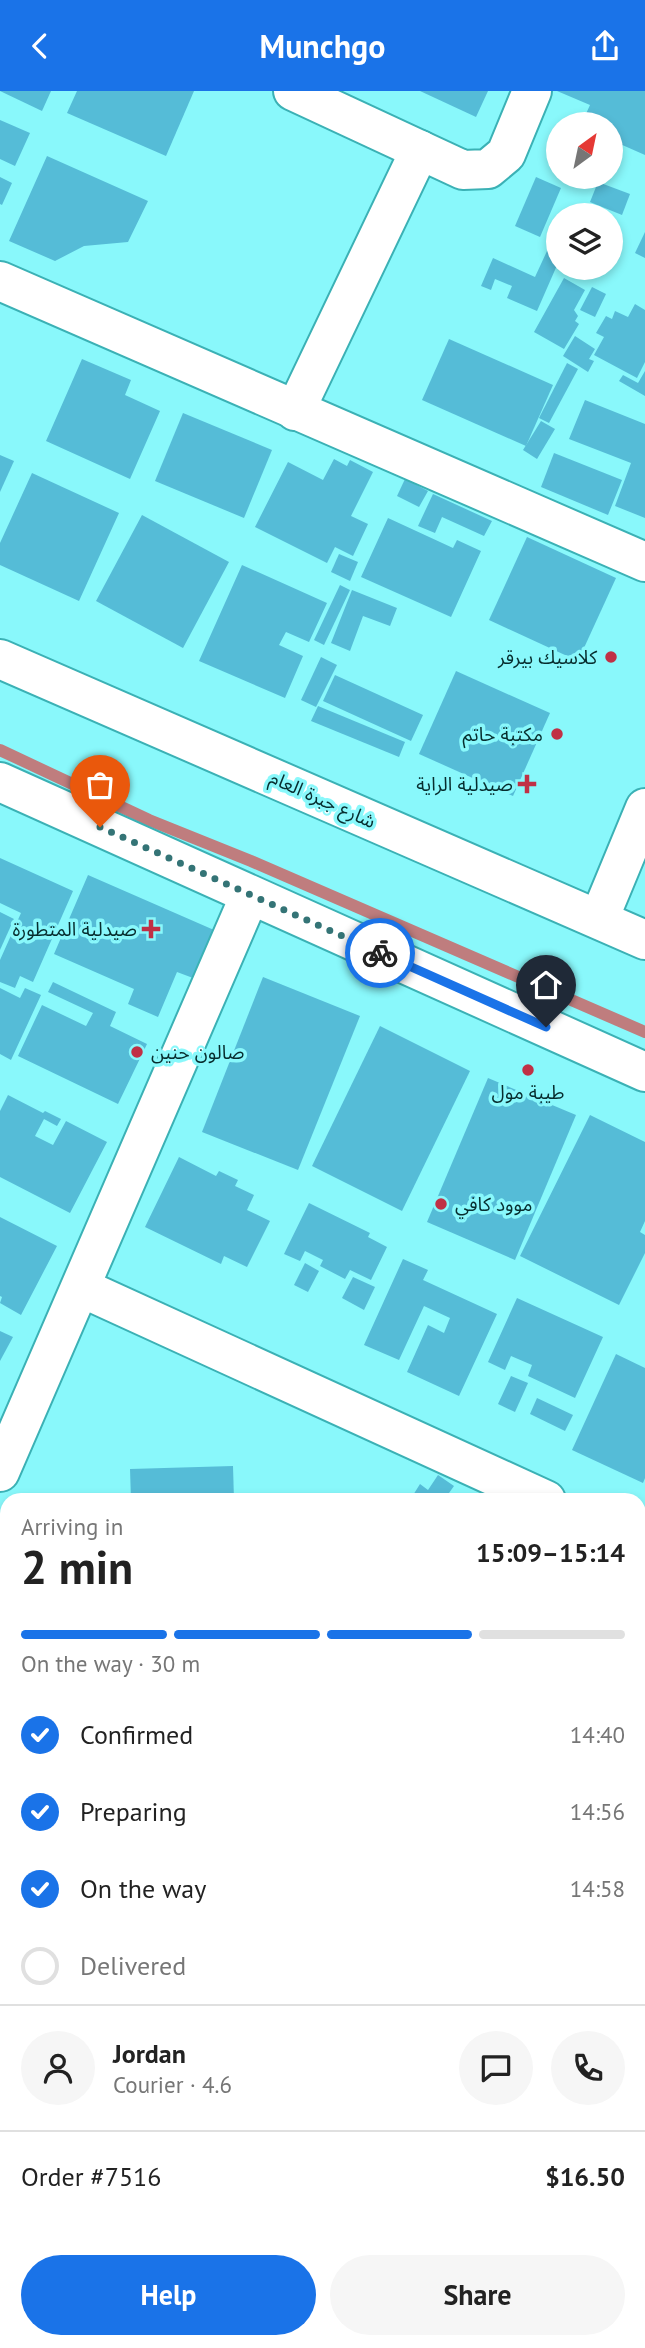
<!DOCTYPE html>
<html lang="en">
<head>
<meta charset="utf-8">
<style>
	:root { --surface:#fff; --page:#f6f6f6; --text:#222; --muted:#767676; --line:#e0e0e0; --accent:#1a73e8 }
	body { margin:0; font-family:"PT Sans","Noto Sans Arabic",sans-serif; background:var(--page); color:var(--text); height:100vh; display:flex; flex-direction:column; font-size:26px; white-space:nowrap }
	* { box-sizing:border-box; margin:0 }
	p { font-size:23px; color:var(--muted) }
	.icon { flex:none; width:38px; height:38px; fill:none; stroke:currentColor; stroke-width:2; stroke-linecap:round; stroke-linejoin:round }
	.map { position:relative; flex:1; overflow:hidden }
	.sheet { position:absolute; left:0px; top:1402px; width:646px; height:856px; display:flex; flex-direction:column; background:var(--surface); border-radius:21px 21px 0 0; box-shadow:0 4px 10px #0003 }
	.sheet>* { flex:none }
	.needle { width:46px; rotate:33deg }
	.tools { position:absolute; left:546px; top:21px; display:grid; gap:14px }
	.tools a { display:grid; place-items:center; width:77px; height:77px; border-radius:50%; background:var(--surface); box-shadow:0 4px 10px #0003; font-size:35px }
	.pin { position:absolute; display:grid; place-items:center; width:60px; height:60px; color:#fff; margin:-72px -30px; border-radius:50% 50% 50% 0; rotate:-45deg; box-shadow:0 0 7px #0007 }
	.pin .icon { rotate:45deg }
	.courier { position:absolute; display:grid; place-items:center; width:70px; height:70px; margin:-35px; border:5px solid #1a73e8; border-radius:50%; background:#fff; color:#222; box-shadow:0 2px 9px #0007 }
	.head em { font-style:normal; font-weight:700 }
	.head div { display:flex; flex-direction:column-reverse }
	.head { display:flex; align-items:center; justify-content:space-between; height:119px; padding:0 21px }
	h1 { font-size:46px; font-weight:700; line-height:52px }
	.bar { display:grid; grid-template-columns:repeat(4,1fr); gap:10px 7px; align-content:center; height:84px; padding:0 21px }
	.bar i { height:9px; border-radius:5px; background:var(--line) }
	.bar .current { background:var(--accent) }
	.bar p { grid-column:span 4 }
	.line { display:flex; align-items:center; gap:18px; padding:0 21px; border-top:2px solid var(--line) }
	.line div { flex:1 }
	.round { display:grid; place-items:center; flex:none; width:74px; height:74px; border-radius:37px; background:var(--page) }
	ol { padding:0 21px; list-style:none }
	li { display:flex; align-items:center; gap:21px; height:77px }
	li p { margin-inline-start:auto }
	li .icon { padding:7px; border-radius:50%; background:var(--accent); color:#fff; stroke-width:4 }
	li:last-child { color:var(--muted) }
	li i { width:38px; height:38px; border:4px solid var(--line); border-radius:50% }
	.primary-button { display:flex; gap:14px; margin-top:auto; padding:14px 21px }
	.primary-button a { flex:1; height:80px; border-radius:42px; background:var(--accent); color:#fff; font-size:28px; font-weight:700; line-height:80px; text-align:center }
	.primary-button a+a { background:var(--page); color:var(--text) }
	header { display:flex; justify-content:space-between; align-items:center; height:91px; padding:0 21px; background:var(--accent); color:#fff; font-size:32px; font-weight:700 }
	.map>svg:first-child { display:block }
	.lines { fill:none; stroke-linecap:round; stroke-linejoin:round }
	.stream { stroke:#bf7d7e; stroke-width:12 }
	.building { fill:#55bcd7 }
	.minor-casing { stroke:#3bb1b5; stroke-width:42 }
	.tertiary-casing { stroke:#3bb1b5; stroke-width:42 }
	.secondary-casing { stroke:#3bb1b5; stroke-width:42 }
	.minor { stroke:#fff; stroke-width:38 }
	.tertiary { stroke:#fff; stroke-width:38 }
	.secondary { stroke:#fff; stroke-width:38 }
	.done { stroke:#347476; stroke-width:7; stroke-dasharray:0 12.6 }
	.route { stroke:#1a73e8; stroke-width:9 }
	.poi-dot { fill:#c03045; stroke:#89f8fb; stroke-width:2.5 }
	.labels { text-anchor:middle; dominant-baseline:central; stroke-width:7; stroke-linejoin:round; paint-order:stroke }
	.poi-label { font-size:19px; fill:#072d2e; stroke:#89f8fb; text-anchor:end }
	.street-label { font-size:19px; fill:#072d2e; stroke:#89f8fb }
</style>
</head>
<body>
<header><svg class="icon" aria-label="back" viewBox="0 0 24 24"><path d="M15 5l-7 7 7 7"/></svg>Munchgo<svg class="icon" aria-label="share" viewBox="0 0 24 24"><path d="M12 15V3M7 8l5-5 5 5M5 13v7h14v-7"/></svg></header>
<div class="map">
<svg width="645" height="2257" viewBox="0 0 645 2257">
	<rect width="100%" height="100%" fill="#89f8fb"/>
	<g class="lines">
		<!-- stream -->
		<path class="stream" d="M 0,659 L 149,729 L 251,770 L 645,941"/>
	</g>
	<!-- building -->
	<g class="building">
		<path d="M 0,0 L 51,0 L 42,20 Z"/>
		<path d="M 77,0 L 194,0 L 166,65 L 67,22 Z"/>
		<path d="M 420,0 L 488,0 L 476,26 Z"/>
		<path d="M 557,0 L 645,0 L 645,64 L 611,49 L 611,33 L 599,33 L 585,25 L 590,14 Z"/>
		<path d="M 0,29 L 30,42 L 15,75 L 0,68 Z"/>
		<path d="M 47,65 L 148,110 L 128,151 L 84,155 L 55,170 L 9,150 Z"/>
		<path d="M 0,86 L 12,92 L 2,114 L 0,113 Z"/>
		<path d="M 536,86 L 561,97 L 540,146 L 515,135 Z"/>
		<path d="M 598,91 L 630,103 L 622,124 L 590,111 Z"/>
		<path d="M 645,141 L 645,167 L 635,162 Z"/>
		<path d="M 611,143 L 619,143 L 619,163 L 611,162 Z"/>
		<path d="M 547,160 L 558,165 L 558,172 L 537,220 L 507,207 L 512,195 L 495,188 L 491,199 L 481,195 L 493,167 L 535,186 Z"/>
		<path d="M 564,187 L 585,199 L 574,219 L 578,225 L 575,230 L 579,233 L 564,258 L 534,241 Z"/>
		<path d="M 592,196 L 606,203 L 595,226 L 580,219 Z"/>
		<path d="M 635,213 L 645,219 L 645,271 L 637,287 L 594,264 L 604,246 L 596,242 L 606,225 L 612,228 L 615,220 L 628,226 Z"/>
		<path d="M 575,245 L 595,258 L 589,268 L 594,270 L 588,281 L 563,265 Z"/>
		<path d="M 449,248 L 553,294 L 526,355 L 422,309 Z"/>
		<path d="M 82,268 L 131,289 L 125,304 L 160,320 L 130,388 L 46,350 Z"/>
		<path d="M 567,272 L 578,278 L 549,332 L 539,327 Z"/>
		<path d="M 645,280 L 645,305 L 619,290 L 623,284 L 638,292 Z"/>
		<path d="M 585,309 L 645,333 L 645,427 L 615,415 L 631,372 L 569,348 Z"/>
		<path d="M 183,322 L 272,359 L 244,427 L 155,390 Z"/>
		<path d="M 541,330 L 555,338 L 537,368 L 523,359 Z"/>
		<path d="M 554,362 L 622,389 L 608,424 L 541,396 Z"/>
		<path d="M 0,364 L 14,370 L 0,401 Z"/>
		<path d="M 334,368 L 347,375 L 350,369 L 373,381 L 351,425 L 368,433 L 353,465 L 335,456 L 327,472 L 255,436 L 288,371 L 323,389 Z"/>
		<path d="M 32,382 L 119,422 L 79,510 L 0,474 L 0,452 Z"/>
		<path d="M 405,388 L 428,400 L 419,416 L 397,405 Z"/>
		<path d="M 433,403 L 492,430 L 484,445 L 442,426 L 435,442 L 418,435 Z"/>
		<path d="M 142,424 L 229,471 L 183,557 L 96,510 Z"/>
		<path d="M 388,427 L 453,457 L 457,449 L 481,460 L 451,526 L 361,486 Z"/>
		<path d="M 527,446 L 616,487 L 578,570 L 489,529 Z"/>
		<path d="M 339,463 L 358,471 L 350,490 L 331,481 Z"/>
		<path d="M 242,474 L 327,512 L 309,551 L 286,541 L 279,554 L 303,565 L 285,607 L 199,570 Z"/>
		<path d="M 340,494 L 350,499 L 324,554 L 314,549 Z"/>
		<path d="M 352,499 L 397,517 L 390,535 L 363,525 L 350,560 L 331,552 Z"/>
		<path d="M 321,566 L 337,574 L 316,616 L 301,609 Z"/>
		<path d="M 456,580 L 550,622 L 513,705 L 419,663 Z"/>
		<path d="M 335,584 L 423,624 L 411,650 L 323,610 Z"/>
		<path d="M 318,615 L 405,651 L 399,666 L 311,630 Z"/>
		<path d="M 0,767 L 73,800 L 33,891 L 20,885 L 15,897 L 0,891 L 0,869 L 21,822 L 0,812 Z"/>
		<path d="M 88,784 L 214,839 L 193,887 L 177,881 L 158,926 L 128,913 L 134,898 L 54,863 Z"/>
		<path d="M 0,821 L 14,828 L 0,859 Z"/>
		<path d="M 263,886 L 360,925 L 298,1079 L 202,1041 Z"/>
		<path d="M 53,891 L 116,921 L 110,935 L 147,953 L 118,1013 L 18,965 L 42,914 L 86,935 L 93,922 L 48,901 Z"/>
		<path d="M 0,897 L 20,907 L 25,897 L 41,904 L 11,969 L 0,963 Z"/>
		<path d="M 380,935 L 470,980 L 402,1120 L 312,1075 Z"/>
		<path d="M 488,987 L 576,1024 L 515,1169 L 427,1131 Z"/>
		<path d="M 8,1004 L 43,1022 L 45,1020 L 61,1028 L 57,1035 L 44,1028 L 35,1045 L 53,1054 L 66,1030 L 107,1051 L 70,1122 L 0,1086 L 0,1020 Z"/>
		<path d="M 590,1024 L 645,1051 L 645,1130 L 640,1141 L 645,1144 L 645,1162 L 619,1214 L 520,1165 Z"/>
		<path d="M 179,1066 L 216,1085 L 219,1080 L 238,1089 L 235,1095 L 254,1104 L 247,1119 L 270,1130 L 247,1176 L 224,1165 L 221,1173 L 145,1136 Z"/>
		<path d="M 309,1112 L 370,1142 L 368,1146 L 387,1156 L 371,1189 L 350,1179 L 345,1188 L 320,1175 L 323,1169 L 305,1160 L 300,1170 L 284,1163 Z"/>
		<path d="M 0,1126 L 57,1155 L 21,1224 L 0,1212 L 2,1206 L 0,1205 Z"/>
		<path d="M 403,1168 L 428,1179 L 423,1189 L 497,1223 L 459,1305 L 407,1281 L 428,1234 L 444,1242 L 450,1227 L 424,1215 L 399,1269 L 364,1254 Z"/>
		<path d="M 305,1172 L 319,1180 L 308,1201 L 294,1194 Z"/>
		<path d="M 353,1186 L 375,1196 L 364,1219 L 342,1207 Z"/>
		<path d="M 517,1207 L 603,1246 L 575,1307 L 528,1285 L 532,1274 L 511,1265 L 505,1279 L 488,1271 Z"/>
		<path d="M 0,1240 L 13,1246 L 0,1270 Z"/>
		<path d="M 616,1263 L 645,1277 L 645,1387 L 643,1392 L 572,1359 Z"/>
		<path d="M 511,1285 L 528,1292 L 515,1321 L 498,1313 Z"/>
		<path d="M 537,1307 L 573,1324 L 565,1340 L 530,1323 Z"/>
		<path d="M 233,1375 L 234,1409 L 131,1409 L 130,1378 Z"/>
		<path d="M 438,1384 L 454,1395 L 444,1409 L 410,1409 L 420,1393 L 428,1399 Z"/>
		<path d="M 0,1616 L 7,1616 L 7,1714 L 0,1710 Z"/>
		<path d="M 0,1715 L 7,1718 L 7,1767 L 0,1764 Z"/>
		<path d="M 0,1787 L 7,1791 L 7,1822 L 0,1836 Z"/>
		<path d="M 639,1794 L 645,1796 L 645,1880 L 639,1877 Z"/>
		<path d="M 7,1858 L 7,1911 L 0,1908 L 0,1875 Z"/>
		<path d="M 645,1899 L 645,2027 L 639,2041 L 639,1912 Z"/>
		<path d="M 0,2031 L 7,2034 L 7,2140 L 0,2137 Z"/>
		<path d="M 640,2068 L 645,2071 L 645,2190 L 639,2187 L 645,2172 L 639,2169 Z"/>
		<path d="M 0,2176 L 7,2179 L 7,2205 L 0,2221 Z"/>
		<path d="M 42,2250 L 126,2250 L 124,2257 L 39,2257 Z"/>
		<path d="M 183,2250 L 195,2250 L 208,2257 L 180,2257 Z"/>
		<path d="M 254,2250 L 271,2250 L 280,2257 L 251,2257 Z"/>
		<path d="M 273,2250 L 327,2250 L 324,2257 L 286,2257 Z"/>
		<path d="M 362,2250 L 392,2250 L 405,2257 L 359,2257 Z"/>
	</g>
	<g class="lines">
		<defs>
			<g id="minor">
				<path d="M 293,0 L 463,79 L 488,78 L 506,63 L 532,0"/>
				<path d="M 0,190 L 645,471"/>
				<path d="M 295,320 L 420,59"/>
				<path d="M 0,691 L 645,981"/>
				<path d="M 82,1197 L 546,1409"/>
				<path d="M 0,1381 L 250,804"/>
				<path d="M 639,1451 L 645,1454"/>
				<path d="M 0,1566 L 7,1569"/>
				<path d="M 639,1647 L 645,1632"/>
				<path d="M 0,1967 L 7,1970"/>
				<path d="M 614,2250 L 628,2257"/>
				<path d="M 15,2257 L 18,2250"/>
			</g>
			<path id="tertiary" d="M 599,828 L 645,717"/>
			<path id="secondary" d="M 0,568 L 645,849"/>
		</defs>
		<!-- minor casing -->
		<use href="#minor" class="minor-casing"/>
		<!-- tertiary casing -->
		<use href="#tertiary" class="tertiary-casing"/>
		<!-- secondary casing -->
		<use href="#secondary" class="secondary-casing"/>
		<!-- minor -->
		<use href="#minor" class="minor"/>
		<!-- tertiary -->
		<use href="#tertiary" class="tertiary"/>
		<!-- secondary -->
		<use href="#secondary" class="secondary"/>
	</g>
	<g class="lines">
		<!-- done -->
		<path class="done" d="M 100,736 L 380,862"/>
		<!-- route -->
		<path class="route" d="M 380,862 L 546,936"/>
	</g>
	<!-- markers -->
	<g class="poi-dot">
		<circle cx="611" cy="566" r="7"/>
		<circle cx="557" cy="643" r="7"/>
		<path d="M523.5 682.5h7v7h7v7h-7v7h-7v-7h-7v-7h7z"/>
		<path d="M147.5 827.5h7v7h7v7h-7v7h-7v-7h-7v-7h7z"/>
		<circle cx="137" cy="961" r="7"/>
		<circle cx="528" cy="979" r="7"/>
		<circle cx="441" cy="1113" r="7"/>
	</g>
	<g class="labels">
		<!-- poi labels -->
		<g class="poi-label">
			<text x="597" y="566">كلاسيك بيرقر</text>
			<text x="543" y="643">مكتبة حاتم</text>
			<text x="513" y="693">صيدلية الراية</text>
			<text x="137" y="838">صيدلية المتطورة</text>
			<text x="151" y="961" text-anchor="start">صالون حنين</text>
			<text x="528" y="1001" text-anchor="middle">طيبة مول</text>
			<text x="455" y="1113" text-anchor="start">موود كافي</text>
		</g>
		<!-- street labels -->
		<g class="street-label">
			<text transform="translate(323 708) rotate(24)">شارع جبرة العام</text>
		</g>
	</g>
</svg>
<div class="tools">
<a><svg class="needle" viewBox="-14 -14 28 28"><path d="M0-13l5 13h-10z" fill="#e53935"/><path d="M0 13l5-13h-10z" fill="#767676"/></svg></a>
<a><svg class="icon" aria-label="layers" viewBox="0 0 24 24"><path d="M12 4l9 5-9 5-9-5zM3 14l9 5 9-5"/></svg></a>
</div>
<div class="pin" style="left:100px;top:736px;background:#ea580c"><svg class="icon" aria-label="bag" viewBox="0 0 24 24"><path d="M5 8h14l-1 12H6zM9 8a3 3 0 0 1 6 0"/></svg></div>
<div class="pin" style="left:546px;top:936px;background:#1f2937"><svg class="icon" aria-label="home" viewBox="0 0 24 24"><path d="M3 11l9-7 9 7M6 9v11h12V9"/></svg></div>
<div class="courier" style="left:380px;top:862px"><svg class="icon" aria-label="bike" viewBox="0 0 24 24"><circle cx="6" cy="16" r="4"/><circle cx="18" cy="16" r="4"/><path d="M6 16l4-8h5l3 8M10 8l3 8H6M13 5h3"/></svg></div>
<section class="sheet">
<div class="head"><div><h1>2 min</h1><p>Arriving in</p></div><em>15:09–15:14</em></div>
<div class="bar"><i class="current"></i><i class="current"></i><i class="current"></i><i></i><p>On the way · 30 m</p></div>
<ol>
<li><svg class="icon" aria-label="check" viewBox="0 0 24 24"><path d="M5 12l5 5 9-10"/></svg>Confirmed<p>14:40</p></li>
<li><svg class="icon" aria-label="check" viewBox="0 0 24 24"><path d="M5 12l5 5 9-10"/></svg>Preparing<p>14:56</p></li>
<li><svg class="icon" aria-label="check" viewBox="0 0 24 24"><path d="M5 12l5 5 9-10"/></svg>On the way<p>14:58</p></li>
<li><i></i>Delivered</li>
</ol>
<div class="line" style="height:126px"><a class="round"><svg class="icon" aria-label="person" viewBox="0 0 24 24"><circle cx="12" cy="8" r="4"/><path d="M4 21q1-7 8-7t8 7"/></svg></a><div><b>Jordan</b><p>Courier · 4.6</p></div><a class="round"><svg class="icon" aria-label="chat" viewBox="0 0 24 24"><path d="M4 5h16v11H9l-5 4z"/></svg></a><a class="round"><svg class="icon" aria-label="phone" viewBox="0 0 24 24"><path d="M5 4h4l2 5-3 2q2 4 5 5l2-3 5 2v4C11 20 4 13 5 4z"/></svg></a></div>
<div class="line" style="height:91px"><div>Order #7516</div><b>$16.50</b></div>
<div class="primary-button"><a>Help</a><a>Share</a></div>
</section>
</div>
</body>
</html>
